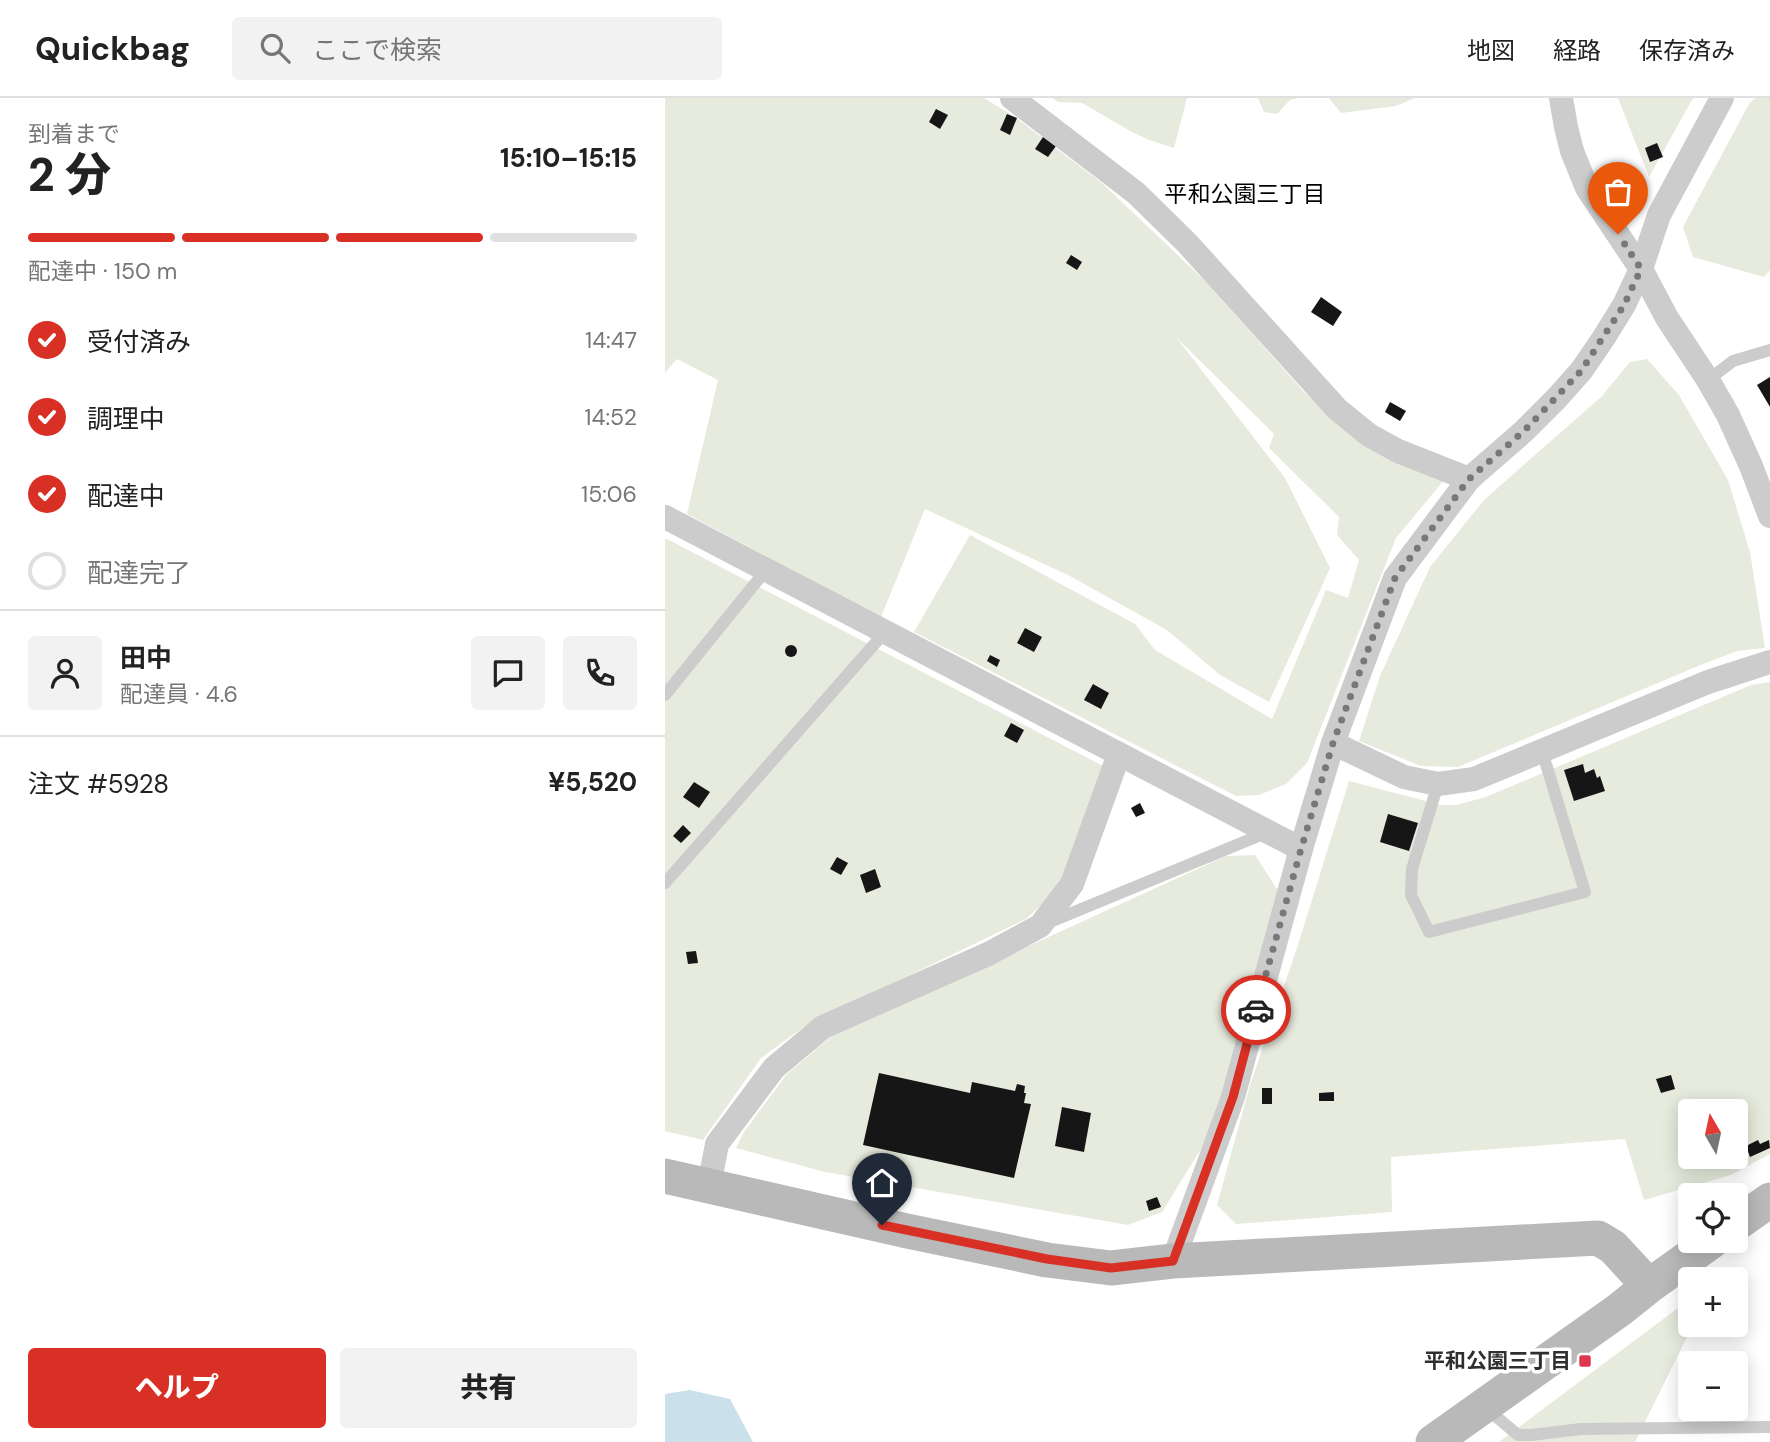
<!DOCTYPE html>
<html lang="ja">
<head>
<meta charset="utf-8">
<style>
	:root { --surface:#fff; --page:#f2f2f2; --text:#222; --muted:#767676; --line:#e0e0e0; --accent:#d93025 }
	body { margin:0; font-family:"DM Sans","Noto Sans JP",sans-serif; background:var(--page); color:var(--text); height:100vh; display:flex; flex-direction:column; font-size:26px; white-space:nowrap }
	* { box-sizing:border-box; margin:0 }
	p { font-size:23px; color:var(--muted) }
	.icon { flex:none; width:38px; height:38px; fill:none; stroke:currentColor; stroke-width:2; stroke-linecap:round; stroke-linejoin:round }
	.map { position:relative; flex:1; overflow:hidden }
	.panel { display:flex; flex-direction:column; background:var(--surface); width:665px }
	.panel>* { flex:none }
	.needle { width:46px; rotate:351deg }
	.fabs { position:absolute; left:1013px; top:1001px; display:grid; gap:14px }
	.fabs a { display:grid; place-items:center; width:70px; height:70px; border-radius:7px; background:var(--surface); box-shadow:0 4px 18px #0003; font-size:35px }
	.pin { position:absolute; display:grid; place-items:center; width:60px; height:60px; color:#fff; margin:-72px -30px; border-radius:50% 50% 50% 0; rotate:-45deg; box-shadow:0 0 7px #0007 }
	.pin .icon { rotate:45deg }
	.courier { position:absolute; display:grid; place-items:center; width:70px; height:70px; margin:-35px; border:5px solid #d93025; border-radius:50%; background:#fff; color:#222; box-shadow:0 2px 9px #0007 }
	.overview em { font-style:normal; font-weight:800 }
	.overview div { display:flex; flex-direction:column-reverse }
	.overview { display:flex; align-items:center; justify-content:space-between; height:119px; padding:0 28px }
	h1 { font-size:46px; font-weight:800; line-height:52px }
	.bar { display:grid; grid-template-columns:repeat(4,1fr); gap:10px 7px; align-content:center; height:84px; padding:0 28px }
	.bar i { height:9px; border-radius:5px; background:var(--line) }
	.bar .selected { background:var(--accent) }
	.bar p { grid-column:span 4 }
	.line { display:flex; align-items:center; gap:18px; padding:0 28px; border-top:2px solid var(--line) }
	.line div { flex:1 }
	.round { display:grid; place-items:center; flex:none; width:74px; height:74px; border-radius:7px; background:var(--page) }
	ol { padding:0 28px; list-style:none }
	li { display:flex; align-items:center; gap:21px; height:77px }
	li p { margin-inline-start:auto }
	li .icon { padding:7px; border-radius:50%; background:var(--accent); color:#fff; stroke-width:4 }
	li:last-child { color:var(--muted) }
	li i { width:38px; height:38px; border:4px solid var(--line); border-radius:50% }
	.button { display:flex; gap:14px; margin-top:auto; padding:14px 28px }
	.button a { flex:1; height:80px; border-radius:7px; background:var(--accent); color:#fff; font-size:28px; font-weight:800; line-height:80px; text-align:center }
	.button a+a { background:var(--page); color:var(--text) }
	header { display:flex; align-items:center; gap:42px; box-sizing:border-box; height:98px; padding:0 35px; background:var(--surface); border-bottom:2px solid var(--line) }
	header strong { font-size:33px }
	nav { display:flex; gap:38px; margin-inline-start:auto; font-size:24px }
	.search { width:490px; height:63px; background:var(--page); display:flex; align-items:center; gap:18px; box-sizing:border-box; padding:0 24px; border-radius:7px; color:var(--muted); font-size:26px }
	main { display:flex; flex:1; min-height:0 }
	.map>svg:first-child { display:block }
	.green { fill:#e6ebdd; fill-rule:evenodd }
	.water { fill:#cae0ea }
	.building { fill:#161616 }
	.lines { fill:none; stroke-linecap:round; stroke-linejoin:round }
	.lane { stroke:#ccc; stroke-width:12 }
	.street { stroke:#ccc; stroke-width:24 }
	.secondary { stroke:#b9b9b9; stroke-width:35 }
	.done { stroke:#787878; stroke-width:7; stroke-dasharray:0 12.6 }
	.route { stroke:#d93025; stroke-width:9 }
	.poi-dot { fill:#df3750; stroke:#fff; stroke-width:2.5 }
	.labels { text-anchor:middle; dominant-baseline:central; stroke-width:7; stroke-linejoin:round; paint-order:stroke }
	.poi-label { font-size:21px; font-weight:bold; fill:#2f2f2f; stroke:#fff; text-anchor:end }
	.neighbourhood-label { font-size:23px; fill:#000; stroke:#fff }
</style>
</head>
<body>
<header>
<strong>Quickbag</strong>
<div class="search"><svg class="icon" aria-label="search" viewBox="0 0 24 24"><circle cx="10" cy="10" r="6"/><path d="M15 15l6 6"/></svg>ここで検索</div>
<nav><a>地図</a><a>経路</a><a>保存済み</a></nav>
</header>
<main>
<section class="panel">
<div class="overview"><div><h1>2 分</h1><p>到着まで</p></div><em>15:10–15:15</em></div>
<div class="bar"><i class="selected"></i><i class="selected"></i><i class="selected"></i><i></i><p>配達中 · 150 m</p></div>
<ol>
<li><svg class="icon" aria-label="check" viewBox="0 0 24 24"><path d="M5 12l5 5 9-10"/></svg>受付済み<p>14:47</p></li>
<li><svg class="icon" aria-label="check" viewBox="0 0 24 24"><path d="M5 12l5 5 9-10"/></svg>調理中<p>14:52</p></li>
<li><svg class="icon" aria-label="check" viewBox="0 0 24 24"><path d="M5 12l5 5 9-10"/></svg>配達中<p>15:06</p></li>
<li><i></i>配達完了</li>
</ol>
<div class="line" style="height:126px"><a class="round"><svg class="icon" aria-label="person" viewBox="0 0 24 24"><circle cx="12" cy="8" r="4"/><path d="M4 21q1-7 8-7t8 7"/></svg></a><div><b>田中</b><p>配達員 · 4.6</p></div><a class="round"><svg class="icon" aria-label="chat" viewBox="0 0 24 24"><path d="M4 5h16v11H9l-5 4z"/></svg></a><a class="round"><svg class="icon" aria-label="phone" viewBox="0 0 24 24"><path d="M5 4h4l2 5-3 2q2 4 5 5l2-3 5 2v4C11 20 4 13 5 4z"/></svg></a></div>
<div class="line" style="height:91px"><div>注文 #5928</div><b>¥5,520</b></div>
<div class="button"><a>ヘルプ</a><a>共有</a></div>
</section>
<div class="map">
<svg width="1105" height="1344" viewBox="0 0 1105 1344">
	<rect width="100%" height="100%" fill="#fff"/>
	<!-- green -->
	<g class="green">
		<path d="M 0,0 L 319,0 L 350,19 L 438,86 L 540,183 L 640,295 L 697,340 L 779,382 L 731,440 L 642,665 L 621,686 L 594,697 L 571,698 L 249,534 L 305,437 L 470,526 L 490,552 L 607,621 L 661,492 L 683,500 L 694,462 L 672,437 L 674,419 L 604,350 L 609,336 L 511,239 L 620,380 L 665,470 L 604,604 L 555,577 L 502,532 L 403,477 L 260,411 L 216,519 L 22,416 L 53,282 L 12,261 L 0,275 Z"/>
		<path d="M 388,0 L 522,0 L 509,50 L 484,42 L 467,34 L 417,5 L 393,4 Z"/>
		<path d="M 593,0 L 633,0 L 625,2 L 612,16 L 599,14 Z"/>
		<path d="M 664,0 L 750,0 L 731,8 L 676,15 Z"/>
		<path d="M 953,0 L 1028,0 L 984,79 Z"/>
		<path d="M 1090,0 L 1105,0 L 1105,172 L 1099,179 L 1028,159 L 1018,129 L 1084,6 Z"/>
		<path d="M 982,261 L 1014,297 L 1063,382 L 1085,454 L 1100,550 L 1072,553 L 1033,568 L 793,669 L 756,668 L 694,643 L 715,578 L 765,469 L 819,402 L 937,298 L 965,264 Z"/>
		<path d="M 0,440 L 440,669 L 394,790 L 361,821 L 140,928 L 96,960 L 38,1042 L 0,1033 Z"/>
		<path d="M 1105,584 L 1105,1056 L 1066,1077 L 979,1102 L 960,1041 L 726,1059 L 727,1114 L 571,1126 L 552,1107 L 585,987 L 631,853 L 684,683 L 776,707 L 791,707 L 821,699 L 1086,587 ZM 1026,1013 L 1071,1013 L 1071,1059 L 1026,1059 Z"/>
		<path d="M 590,757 L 614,794 L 568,999 L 497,1114 L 463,1127 L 160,1074 L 71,1050 L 79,1034 L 121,977 L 168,937 L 561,758 Z"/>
		<path d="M 1025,1201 L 1026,1227 L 1028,1227 L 970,1344 L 834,1344 Z"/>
	</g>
	<!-- water -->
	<path class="water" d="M 25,1292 L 65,1301 L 88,1344 L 0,1344 L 0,1296 Z"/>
	<!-- building -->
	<g class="building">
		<path d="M 271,11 L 283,17 L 275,31 L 264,24 Z"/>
		<path d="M 342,16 L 352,20 L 345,37 L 335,32 Z"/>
		<path d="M 378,39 L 391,48 L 383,59 L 370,51 Z"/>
		<path d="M 992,45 L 998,59 L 985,64 L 980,50 Z"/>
		<path d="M 406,157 L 417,164 L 412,172 L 401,165 Z"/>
		<path d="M 656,199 L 677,214 L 668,228 L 646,214 Z"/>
		<path d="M 1105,279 L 1105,309 L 1092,287 Z"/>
		<path d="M 725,304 L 741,313 L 735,323 L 720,314 Z"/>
		<path d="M 360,530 L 377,539 L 369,554 L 352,545 Z"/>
		<circle cx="126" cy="553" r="6"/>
		<path d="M 325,557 L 335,562 L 332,569 L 322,563 Z"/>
		<path d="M 428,586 L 444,595 L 436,611 L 419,602 Z"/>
		<path d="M 346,625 L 359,632 L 352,645 L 339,638 Z"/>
		<path d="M 918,666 L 920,675 L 929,671 L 932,680 L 935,678 L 940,693 L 909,703 L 899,672 Z"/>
		<path d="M 29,684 L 45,694 L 34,710 L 18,699 Z"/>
		<path d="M 475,705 L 480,715 L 471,719 L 466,710 Z"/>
		<path d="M 723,716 L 753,725 L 744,753 L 715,744 Z"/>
		<path d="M 18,727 L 26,735 L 16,745 L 8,738 Z"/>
		<path d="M 172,759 L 183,765 L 176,777 L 165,771 Z"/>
		<path d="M 210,771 L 216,789 L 201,795 L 195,777 Z"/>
		<path d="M 31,853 L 33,865 L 23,866 L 21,854 Z"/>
		<path d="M 214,975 L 305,995 L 307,984 L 350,993 L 352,986 L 360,988 L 359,995 L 361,995 L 359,1005 L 366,1006 L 349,1080 L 198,1047 Z"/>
		<path d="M 1006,977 L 1010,991 L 996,995 L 991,981 Z"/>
		<rect x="597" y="990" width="10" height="16"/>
		<path d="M 669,994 L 669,1003 L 654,1003 L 654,995 Z"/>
		<path d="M 397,1009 L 426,1015 L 419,1054 L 390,1048 Z"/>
		<path d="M 1093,1042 L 1095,1046 L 1104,1042 L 1105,1050 L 1085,1059 L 1081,1048 Z"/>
		<path d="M 492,1099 L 496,1109 L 484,1113 L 481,1103 Z"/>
	</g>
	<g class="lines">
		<!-- lane -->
		<g class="lane">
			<path d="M 1043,282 L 1068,263 L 1105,252"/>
			<path d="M 0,597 L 101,472"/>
			<path d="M 773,686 L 747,771 L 746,797 L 764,834 L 920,794 L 877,653"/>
			<path d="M 0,785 L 220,534"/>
			<path d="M 385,824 L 603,734"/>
			<path d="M 821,1310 L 853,1337 L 866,1337 L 916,1331 L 1105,1329"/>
		</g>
		<!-- street -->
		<g class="street">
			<path d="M 347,0 L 471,95 L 522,145 L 672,311 L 704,337 L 733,353 L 804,381"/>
			<path d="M 896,0 L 901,29 L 907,53 L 922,90 L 976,171 L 1002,220 L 1043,282 L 1063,317 L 1086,368 L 1105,418"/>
			<path d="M 0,419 L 636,751"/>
			<path d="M 668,645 L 739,679 L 773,686 L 809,681 L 1043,584 L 1105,564"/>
			<path d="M 44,1088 L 52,1046 L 109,970 L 158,929 L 323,856 L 375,828 L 407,786 L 454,656"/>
			<path d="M 508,1163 L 568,999 L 636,751 L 668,645 L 730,480 L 804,381 L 859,333 L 891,301 L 916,273 L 938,241 L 959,207 L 976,171 L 994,117 L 1057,0"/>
		</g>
		<!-- secondary -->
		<g class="secondary">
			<path d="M 0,1078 L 242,1133 L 382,1162 L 446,1170 L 508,1163 L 933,1140 L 948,1149 L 984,1188"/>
			<path d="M 1071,1126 L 1105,1102"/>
			<path d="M 768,1344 L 954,1212 L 984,1188 L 1047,1143"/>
		</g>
	</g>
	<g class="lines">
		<!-- done -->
		<path class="done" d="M 591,912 L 636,751 L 668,645 L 730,480 L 804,381 L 859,333 L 916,273 L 959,207 L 976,171 L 953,136"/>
		<!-- route -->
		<path class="route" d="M 217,1127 L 382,1161 L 446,1170 L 508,1163 L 568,999 L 591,912"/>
	</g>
	<!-- markers -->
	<rect class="poi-dot" x="913" y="1256" width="14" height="14" rx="3.5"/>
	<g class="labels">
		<!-- poi labels -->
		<g class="poi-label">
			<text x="906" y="1263">平和公園三丁目</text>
		</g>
		<!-- neighbourhood labels -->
		<g class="neighbourhood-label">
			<text x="580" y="96">平和公園三丁目</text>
		</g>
	</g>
</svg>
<div class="fabs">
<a><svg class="needle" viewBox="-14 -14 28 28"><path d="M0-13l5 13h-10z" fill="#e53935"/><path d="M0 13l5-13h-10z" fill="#767676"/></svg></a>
<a><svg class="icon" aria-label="locate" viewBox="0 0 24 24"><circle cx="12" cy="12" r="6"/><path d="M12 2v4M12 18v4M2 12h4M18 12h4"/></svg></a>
<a>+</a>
<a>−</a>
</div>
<div class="pin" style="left:953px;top:136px;background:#ea580c"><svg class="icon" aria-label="bag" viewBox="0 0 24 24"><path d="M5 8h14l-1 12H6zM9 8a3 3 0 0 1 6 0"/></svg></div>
<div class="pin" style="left:217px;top:1127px;background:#1f2937"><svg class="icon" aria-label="home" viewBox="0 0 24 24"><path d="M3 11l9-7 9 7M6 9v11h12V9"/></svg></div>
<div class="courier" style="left:591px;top:912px"><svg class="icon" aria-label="car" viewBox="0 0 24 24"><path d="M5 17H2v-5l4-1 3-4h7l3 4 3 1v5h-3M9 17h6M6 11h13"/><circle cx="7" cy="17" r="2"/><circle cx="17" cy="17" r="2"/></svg></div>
</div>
</main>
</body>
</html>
